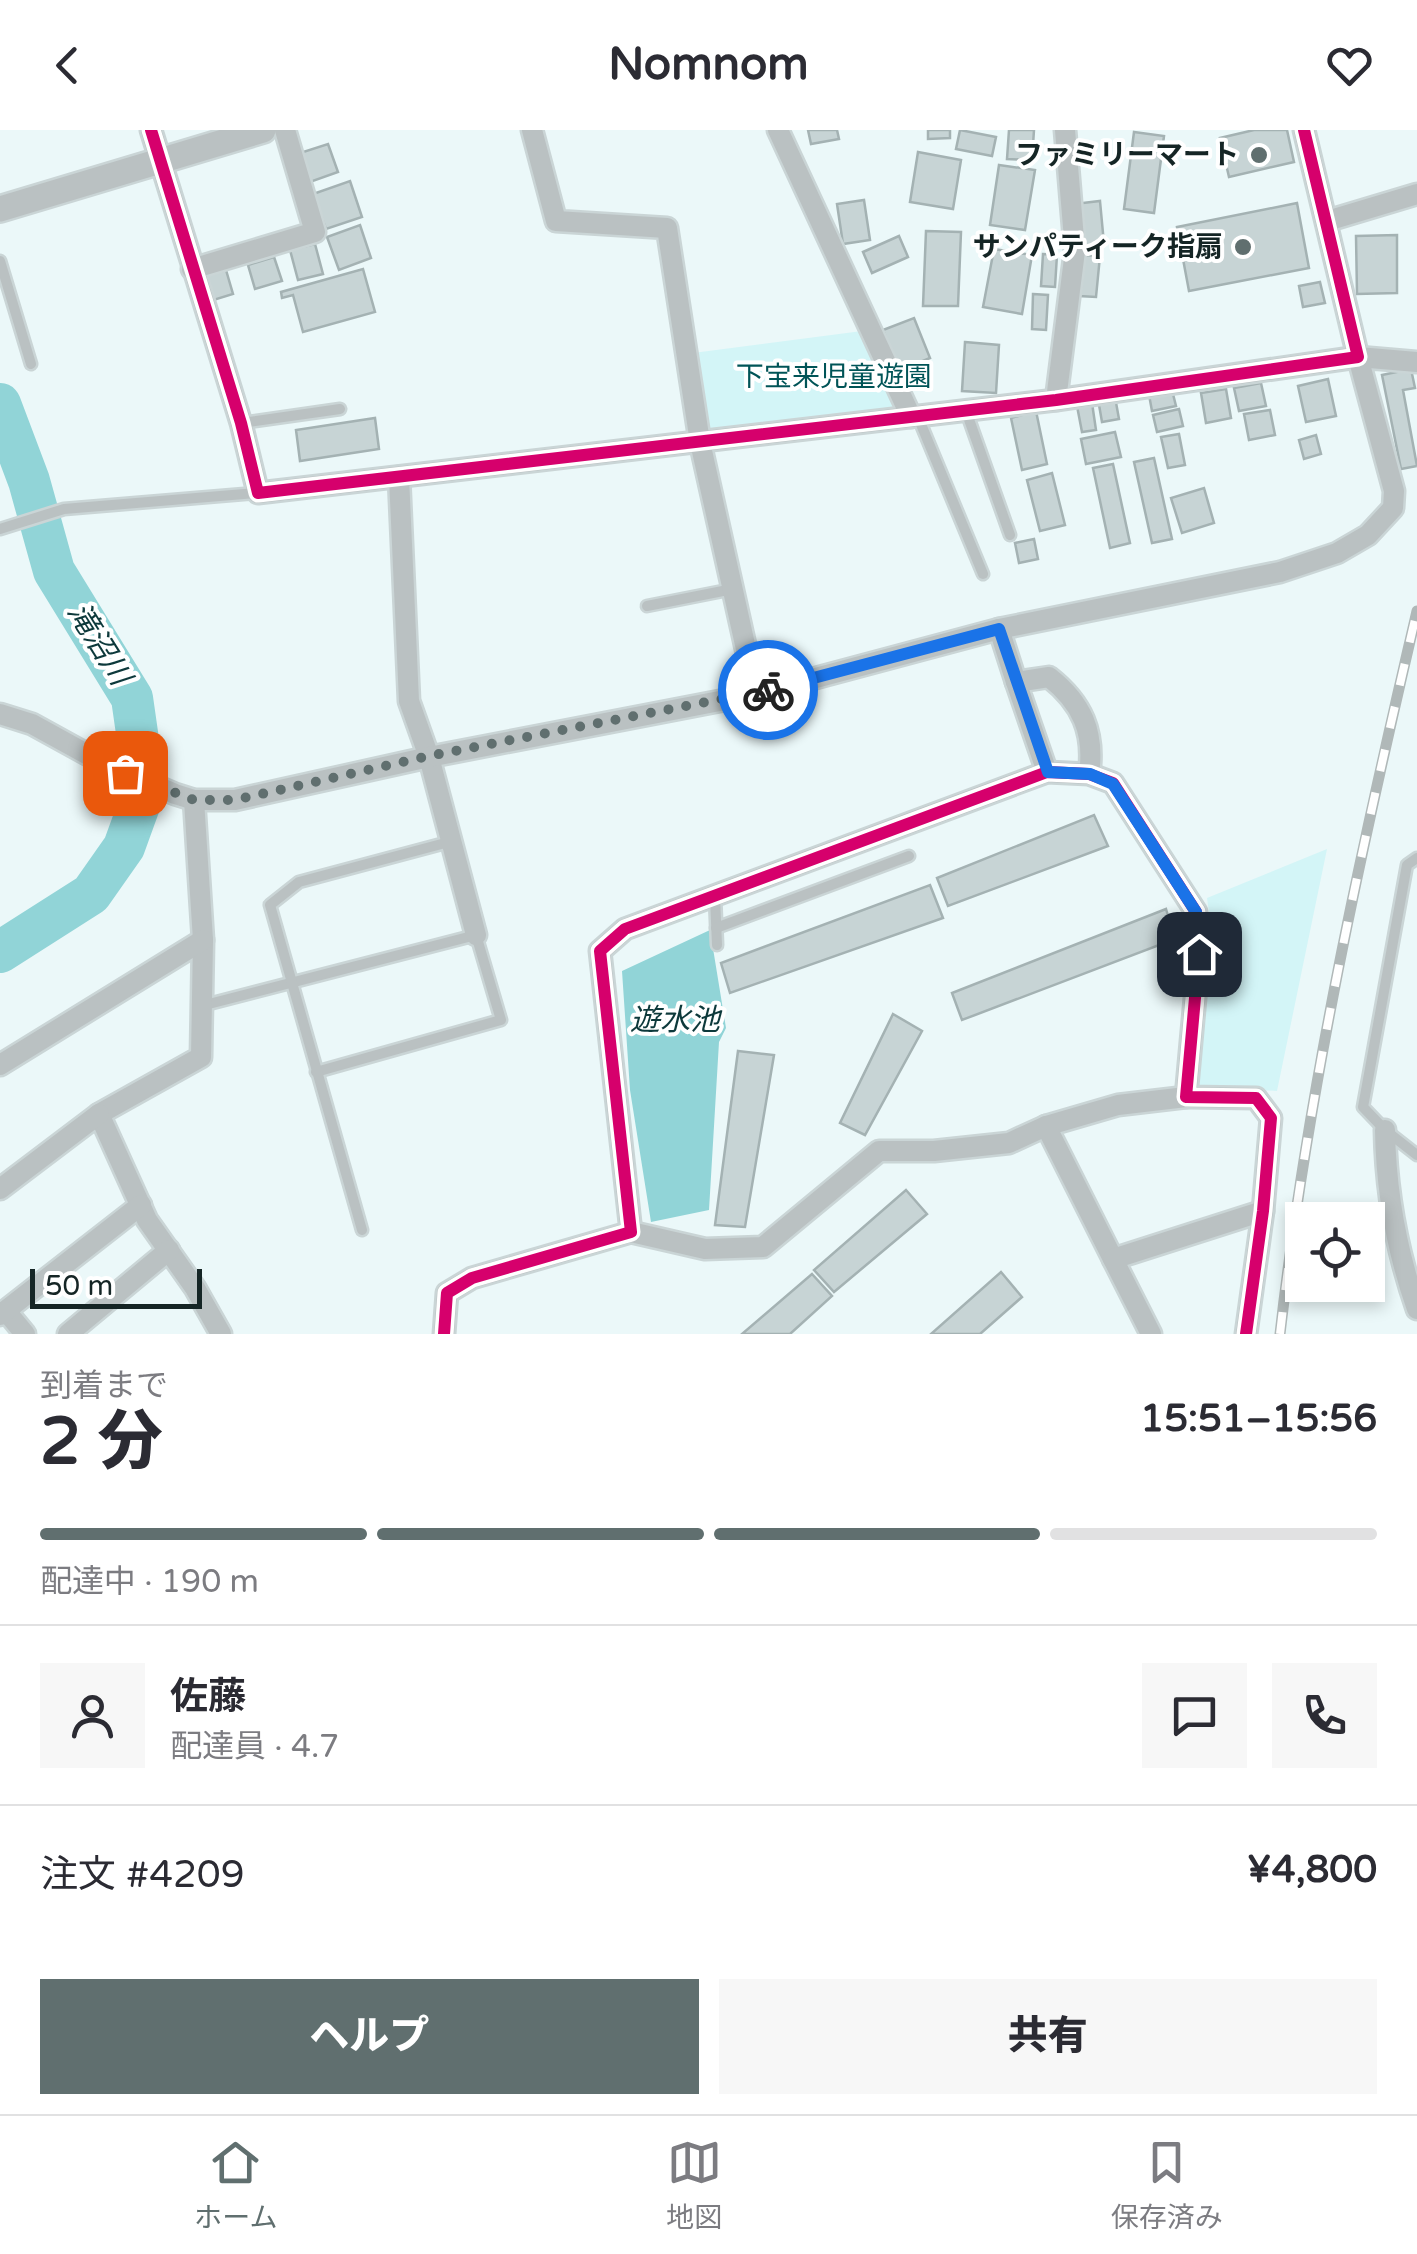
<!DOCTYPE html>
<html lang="ja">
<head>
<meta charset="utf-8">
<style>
	:root { --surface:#fff; --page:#f7f7f7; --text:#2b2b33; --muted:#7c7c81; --line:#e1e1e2; --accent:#606f6f }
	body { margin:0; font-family:"Varela Round","Noto Sans JP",sans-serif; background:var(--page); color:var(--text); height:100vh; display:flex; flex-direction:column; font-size:38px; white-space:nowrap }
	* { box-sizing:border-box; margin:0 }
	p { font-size:32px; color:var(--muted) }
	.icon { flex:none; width:55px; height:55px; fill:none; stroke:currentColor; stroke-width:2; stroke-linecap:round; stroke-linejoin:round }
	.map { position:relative; height:1204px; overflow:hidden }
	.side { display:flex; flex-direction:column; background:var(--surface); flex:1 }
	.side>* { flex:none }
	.fabs { position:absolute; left:1285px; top:1072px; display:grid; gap:20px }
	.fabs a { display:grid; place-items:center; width:100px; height:100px; border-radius:0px; background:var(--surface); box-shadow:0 5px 15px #0003; font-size:50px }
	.scale { position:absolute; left:30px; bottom:25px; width:172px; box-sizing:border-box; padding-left:10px; border:5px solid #152525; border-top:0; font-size:28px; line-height:35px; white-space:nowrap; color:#152525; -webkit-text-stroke:8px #fff; paint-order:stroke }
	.pin { position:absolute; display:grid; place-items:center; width:85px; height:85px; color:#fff; margin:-42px; border-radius:20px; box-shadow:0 5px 15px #0006 }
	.courier { position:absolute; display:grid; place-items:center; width:100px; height:100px; margin:-50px; border:8px solid #1a73e8; border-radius:50%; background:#fff; color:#222; box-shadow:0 2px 12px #0007 }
	.overview em { font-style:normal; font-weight:800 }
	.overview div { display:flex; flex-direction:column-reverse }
	.overview { display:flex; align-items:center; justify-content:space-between; height:170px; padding:0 40px }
	h1 { font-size:65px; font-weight:800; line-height:75px }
	.bar { display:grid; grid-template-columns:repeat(4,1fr); gap:15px 10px; align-content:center; height:120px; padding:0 40px }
	.bar i { height:12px; border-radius:8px; background:var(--line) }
	.bar .selected { background:var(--accent) }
	.bar p { grid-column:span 4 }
	.line { display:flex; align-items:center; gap:25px; padding:0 40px; border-top:2px solid var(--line) }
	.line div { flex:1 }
	.round { display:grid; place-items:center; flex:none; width:105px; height:105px; border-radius:0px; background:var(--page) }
	.primary-button { display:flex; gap:20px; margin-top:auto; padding:20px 40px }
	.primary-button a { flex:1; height:115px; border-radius:0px; background:var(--accent); color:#fff; font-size:40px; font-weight:800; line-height:115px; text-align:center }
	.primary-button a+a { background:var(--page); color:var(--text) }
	header { display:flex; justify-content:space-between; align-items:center; height:130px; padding:0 40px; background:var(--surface); font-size:45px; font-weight:800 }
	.tabs { display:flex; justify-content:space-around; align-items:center; height:140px; border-top:2px solid var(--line); background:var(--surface); font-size:28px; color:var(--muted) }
	.tabs a { display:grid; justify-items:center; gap:5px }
	.tabs .selected { color:var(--accent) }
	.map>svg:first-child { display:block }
	.green { fill:#d3f5f7 }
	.water { fill:#91d4d7 }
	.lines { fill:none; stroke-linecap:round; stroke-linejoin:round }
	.river { stroke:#91d4d7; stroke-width:42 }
	.building { fill:#c7d4d5; stroke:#a4b2b3; stroke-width:2.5 }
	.service-casing { stroke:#cad5d6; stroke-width:15 }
	.minor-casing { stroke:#cad5d6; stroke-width:25 }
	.tertiary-casing { stroke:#cad5d6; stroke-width:30 }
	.service { stroke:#bac1c2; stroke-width:10 }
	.minor { stroke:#bac1c2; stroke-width:20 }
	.tertiary { stroke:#bac1c2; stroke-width:25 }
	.rail-casing { stroke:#b0b8b8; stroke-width:11 }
	.rail { stroke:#fff; stroke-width:8; stroke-dasharray:22; stroke-linecap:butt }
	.cycleway-casing { stroke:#fff; stroke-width:19 }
	.cycleway { stroke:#d6006c; stroke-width:12 }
	.done { stroke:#606f6f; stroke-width:10; stroke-dasharray:0 18 }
	.route { stroke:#1a73e8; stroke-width:12 }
	.poi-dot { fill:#606f6f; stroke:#fff; stroke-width:4 }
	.labels { text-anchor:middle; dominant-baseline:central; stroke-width:8; stroke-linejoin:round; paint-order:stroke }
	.poi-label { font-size:28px; font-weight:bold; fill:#152525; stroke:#fff; text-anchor:end }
	.park-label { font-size:28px; fill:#005457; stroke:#fff }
	.water-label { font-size:30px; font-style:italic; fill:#0d393b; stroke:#fff }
</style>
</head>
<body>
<header><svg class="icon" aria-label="back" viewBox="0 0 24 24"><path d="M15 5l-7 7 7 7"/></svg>Nomnom<svg class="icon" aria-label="heart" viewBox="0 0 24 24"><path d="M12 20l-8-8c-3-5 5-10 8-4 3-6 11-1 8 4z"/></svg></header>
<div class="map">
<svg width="1417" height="1204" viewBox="0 0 1417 1204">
	<rect width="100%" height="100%" fill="#ebf8f9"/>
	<!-- green -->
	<g class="green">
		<path d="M 862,201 L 900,281 L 707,302 L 693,223 Z"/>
		<path d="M 1327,719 L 1277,961 L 1197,956 L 1212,803 L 1207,768 Z"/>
	</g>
	<!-- water -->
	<path class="water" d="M 710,800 L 726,898 L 719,912 L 709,1080 L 651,1092 L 630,960 L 622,841 Z"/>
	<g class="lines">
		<!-- river -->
		<path class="river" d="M 0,274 L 29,351 L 54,441 L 132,568 L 145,659 L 124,717 L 91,764 L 0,822"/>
	</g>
	<!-- building -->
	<g class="building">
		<path d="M 808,0 L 837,0 L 839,9 L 811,14 Z"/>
		<path d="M 928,0 L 950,0 L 950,8 L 928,9 Z"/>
		<path d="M 960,0 L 996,7 L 992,26 L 956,19 Z"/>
		<path d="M 1009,0 L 1034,0 L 1032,30 L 1007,29 Z"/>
		<path d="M 1254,0 L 1287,0 L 1294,32 L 1229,47 L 1220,8 Z"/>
		<path d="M 1134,2 L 1164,6 L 1154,83 L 1124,79 Z"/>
		<path d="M 328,14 L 338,42 L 310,52 L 300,23 Z"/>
		<path d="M 918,22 L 961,30 L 953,79 L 910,72 Z"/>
		<path d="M 999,35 L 1035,40 L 1025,100 L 990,95 Z"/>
		<path d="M 350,51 L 362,87 L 326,99 L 313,64 Z"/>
		<path d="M 864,70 L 870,110 L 843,114 L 837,74 Z"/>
		<path d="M 1100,71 L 1104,114 L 1079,117 L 1074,74 Z"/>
		<path d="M 1297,73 L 1309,138 L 1189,161 L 1177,97 Z"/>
		<path d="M 360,95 L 371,128 L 339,140 L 327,107 Z"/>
		<path d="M 926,101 L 961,102 L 958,176 L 923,176 Z"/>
		<path d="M 1397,105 L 1397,163 L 1357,164 L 1356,106 Z"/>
		<path d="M 899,106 L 908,127 L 872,143 L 863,122 Z"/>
		<path d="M 315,114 L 323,144 L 298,150 L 290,120 Z"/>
		<path d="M 994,119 L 1032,125 L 1022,184 L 983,177 Z"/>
		<path d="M 1043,124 L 1057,125 L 1055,157 L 1041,156 Z"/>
		<path d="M 1082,125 L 1100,126 L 1096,167 L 1079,166 Z"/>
		<path d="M 274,127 L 282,151 L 255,159 L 248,135 Z"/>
		<path d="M 363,139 L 375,182 L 303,202 L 293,165 L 282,168 L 281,162 Z"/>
		<path d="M 226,140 L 233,164 L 207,172 L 200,147 Z"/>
		<path d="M 1320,152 L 1325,173 L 1303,177 L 1299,156 Z"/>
		<path d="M 1033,164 L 1048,165 L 1046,200 L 1032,199 Z"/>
		<path d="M 914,188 L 930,228 L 899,241 L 883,200 Z"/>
		<path d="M 965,212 L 999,215 L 996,263 L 962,261 Z"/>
		<path d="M 1411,239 L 1415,258 L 1403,260 L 1417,336 L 1401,339 L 1382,245 Z"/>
		<path d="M 1328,249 L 1336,286 L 1306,292 L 1298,256 Z"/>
		<path d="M 1261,253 L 1266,276 L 1239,281 L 1234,258 Z"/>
		<path d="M 1226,259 L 1231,288 L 1206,293 L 1201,263 Z"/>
		<path d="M 1172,260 L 1176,276 L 1152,281 L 1149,265 Z"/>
		<path d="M 1115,267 L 1119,289 L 1102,292 L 1098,269 Z"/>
		<path d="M 1092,273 L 1096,300 L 1082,302 L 1077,276 Z"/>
		<path d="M 1179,279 L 1183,296 L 1157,302 L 1153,285 Z"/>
		<path d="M 1270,280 L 1275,305 L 1249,310 L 1244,284 Z"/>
		<path d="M 1036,281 L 1047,334 L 1022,340 L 1011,288 Z"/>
		<path d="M 375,288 L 379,319 L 300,331 L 296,300 Z"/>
		<path d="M 1115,302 L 1121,327 L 1086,334 L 1081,309 Z"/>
		<path d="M 1179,304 L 1185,335 L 1168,338 L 1161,307 Z"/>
		<path d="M 1316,305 L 1321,324 L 1304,329 L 1299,310 Z"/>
		<path d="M 1154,328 L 1172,409 L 1152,413 L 1134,332 Z"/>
		<path d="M 1113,334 L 1130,413 L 1110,418 L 1093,338 Z"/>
		<path d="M 1052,343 L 1065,395 L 1040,401 L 1027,350 Z"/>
		<path d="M 1204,358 L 1214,393 L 1182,403 L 1171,368 Z"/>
		<path d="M 1034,409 L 1038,429 L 1019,433 L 1015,413 Z"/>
		<path d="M 1094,685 L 1108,716 L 948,776 L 937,748 Z"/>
		<path d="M 930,755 L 943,788 L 730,863 L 721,833 Z"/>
		<path d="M 1166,779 L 1175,809 L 962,890 L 952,863 Z"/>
		<path d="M 893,884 L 922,901 L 865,1005 L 840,993 Z"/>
		<path d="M 738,921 L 774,925 L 745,1097 L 715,1095 Z"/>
		<path d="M 906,1060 L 927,1084 L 834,1162 L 814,1140 Z"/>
		<path d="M 1001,1142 L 1022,1167 L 980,1204 L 931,1204 Z"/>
		<path d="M 812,1144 L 832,1166 L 790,1204 L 742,1204 Z"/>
	</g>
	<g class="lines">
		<defs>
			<g id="service">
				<path d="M 0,131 L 31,234"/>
				<path d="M 966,281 L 1010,405"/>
				<path d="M 918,287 L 983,444"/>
				<path d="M 242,293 L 340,279"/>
				<path d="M 0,399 L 64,379 L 257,363"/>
				<path d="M 647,476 L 733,459"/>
				<path d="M 1417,728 L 1407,735 L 1363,977 L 1385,1000 L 1417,1025"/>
				<path d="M 715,767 L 717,815"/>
				<path d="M 716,798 L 909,726"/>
				<path d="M 201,876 L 476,805 L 501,890 L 316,942"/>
				<path d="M 362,1100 L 270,775 L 299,752 L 449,712"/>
			</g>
			<g id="minor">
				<path d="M 151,0 L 241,293 L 258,363 L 1056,270 L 1358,227 L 1304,0"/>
				<path d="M 532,0 L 556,91 L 667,98 L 700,312 L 756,564"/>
				<path d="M 778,0 L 911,287"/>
				<path d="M 1327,91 L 1417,64"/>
				<path d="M 192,139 L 315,102 L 285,0"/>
				<path d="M 1056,270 L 1075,121 L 1065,0"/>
				<path d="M 399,347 L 409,571 L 429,627 L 476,805"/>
				<path d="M 999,499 L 1016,552"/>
				<path d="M 0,584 L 32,594 L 101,632 L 175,664 L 194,670 L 235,670 L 429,627 L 756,564 L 999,499 L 1280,442 L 1337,423 L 1368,405 L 1393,378 L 1394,361 L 1358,227 L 1417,232"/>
				<path d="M 1047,642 L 1016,552 L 1049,547 C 1082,573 1095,602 1089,644"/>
				<path d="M 194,670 L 203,810 L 201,927 L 99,984 L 147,1090 L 195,1158 L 221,1204"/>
				<path d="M 0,935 L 203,810"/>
				<path d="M 1385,1000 C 1386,1060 1397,1122 1417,1179"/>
				<path d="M 0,1059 L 99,984"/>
				<path d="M 631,1102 L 705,1119 L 763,1117 L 879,1021 L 934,1021 L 1009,1013 L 1046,996"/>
				<path d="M 1113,1129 L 1046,996 L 1118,975 L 1186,967"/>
				<path d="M 6,1181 L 25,1204"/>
				<path d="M 0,1185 L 141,1075"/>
				<path d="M 68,1204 L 169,1120"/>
				<path d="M 444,1204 L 447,1163 L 472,1148 L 631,1102 L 600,821 L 625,799 L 1047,642 L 1089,644 L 1113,653 L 1196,782 L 1199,824 L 1186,967 L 1256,968 L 1271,988 L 1263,1081 L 1246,1204"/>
				<path d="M 1151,1204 L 1113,1129 L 1263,1081"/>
			</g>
			<path id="tertiary" d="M 0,79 L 263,0"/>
		</defs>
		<!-- service casing -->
		<use href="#service" class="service-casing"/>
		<!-- minor casing -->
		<use href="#minor" class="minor-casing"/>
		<!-- tertiary casing -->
		<use href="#tertiary" class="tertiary-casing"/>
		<!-- service -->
		<use href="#service" class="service"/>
		<!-- minor -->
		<use href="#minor" class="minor"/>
		<!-- tertiary -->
		<use href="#tertiary" class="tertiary"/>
		<defs>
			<path id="rail" d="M 1280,1204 C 1308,960 1361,720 1417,481"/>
		</defs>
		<!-- rail casing -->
		<use href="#rail" class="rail-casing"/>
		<!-- rail -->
		<use href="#rail" class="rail"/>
		<defs>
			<g id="cycleway">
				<path d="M 151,0 L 241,293 L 258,363 L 1056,270 L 1358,227 L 1304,0"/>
				<path d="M 444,1204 L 447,1163 L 472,1148 L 631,1102 L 600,821 L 625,799 L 1047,642 L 1089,644 L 1113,653 L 1196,782 L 1199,824 L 1186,967 L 1256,968 L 1271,988 L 1263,1081 L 1246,1204"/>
			</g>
		</defs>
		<!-- cycleway casing -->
		<use href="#cycleway" class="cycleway-casing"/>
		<!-- cycleway -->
		<use href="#cycleway" class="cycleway"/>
	</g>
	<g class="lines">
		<!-- done -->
		<path class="done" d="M 125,643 L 194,670 L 235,670 L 429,626 L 768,560"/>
		<!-- route -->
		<path class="route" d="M 768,560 L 999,499 L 1048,642 L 1090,644 L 1113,654 L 1196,782 L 1199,824"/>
	</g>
	<!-- markers -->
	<g class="poi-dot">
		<circle cx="1259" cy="25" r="10"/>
		<circle cx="1243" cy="117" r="10"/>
	</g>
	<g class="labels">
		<!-- poi labels -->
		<g class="poi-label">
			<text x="1239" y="25">ファミリーマート</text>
			<text x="1223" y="117">サンパティーク指扇</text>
		</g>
		<!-- park labels -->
		<g class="park-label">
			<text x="834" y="247">下宝来児童遊園</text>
		</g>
		<!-- water labels -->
		<g class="water-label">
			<text transform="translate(99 514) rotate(58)">滝沼川</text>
			<text x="675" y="890">遊水池</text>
		</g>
	</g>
</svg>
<div class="fabs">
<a><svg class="icon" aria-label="locate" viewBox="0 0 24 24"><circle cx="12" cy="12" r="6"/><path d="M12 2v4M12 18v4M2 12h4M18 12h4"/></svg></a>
</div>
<div class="scale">50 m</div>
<div class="pin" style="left:125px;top:643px;background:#ea580c"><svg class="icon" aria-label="bag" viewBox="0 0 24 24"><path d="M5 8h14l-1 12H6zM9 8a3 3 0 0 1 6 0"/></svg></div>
<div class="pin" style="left:1199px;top:824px;background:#1f2937"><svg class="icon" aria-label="home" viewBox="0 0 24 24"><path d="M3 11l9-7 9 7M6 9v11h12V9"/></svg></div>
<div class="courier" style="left:768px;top:560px"><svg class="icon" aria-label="bike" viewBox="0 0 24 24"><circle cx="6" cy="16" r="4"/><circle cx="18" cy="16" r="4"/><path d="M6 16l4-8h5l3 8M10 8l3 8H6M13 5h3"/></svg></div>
</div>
<section class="side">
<div class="overview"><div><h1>2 分</h1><p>到着まで</p></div><em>15:51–15:56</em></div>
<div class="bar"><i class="selected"></i><i class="selected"></i><i class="selected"></i><i></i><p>配達中 · 190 m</p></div>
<div class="line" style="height:180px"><a class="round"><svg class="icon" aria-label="person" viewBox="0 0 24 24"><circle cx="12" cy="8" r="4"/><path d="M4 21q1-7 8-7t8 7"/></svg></a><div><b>佐藤</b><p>配達員 · 4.7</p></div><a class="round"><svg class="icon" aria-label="chat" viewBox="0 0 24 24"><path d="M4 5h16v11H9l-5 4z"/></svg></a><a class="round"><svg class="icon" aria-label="phone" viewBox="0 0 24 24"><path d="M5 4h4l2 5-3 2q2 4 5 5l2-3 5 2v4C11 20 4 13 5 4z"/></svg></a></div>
<div class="line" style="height:130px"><div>注文 #4209</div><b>¥4,800</b></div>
<div class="primary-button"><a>ヘルプ</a><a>共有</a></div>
</section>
<nav class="tabs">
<a class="selected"><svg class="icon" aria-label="home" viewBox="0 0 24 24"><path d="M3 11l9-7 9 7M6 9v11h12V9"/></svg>ホーム</a>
<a><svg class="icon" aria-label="map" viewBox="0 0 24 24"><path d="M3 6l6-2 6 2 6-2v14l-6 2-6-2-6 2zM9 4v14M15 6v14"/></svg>地図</a>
<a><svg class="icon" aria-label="saved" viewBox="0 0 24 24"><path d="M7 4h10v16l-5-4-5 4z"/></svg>保存済み</a>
</nav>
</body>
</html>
